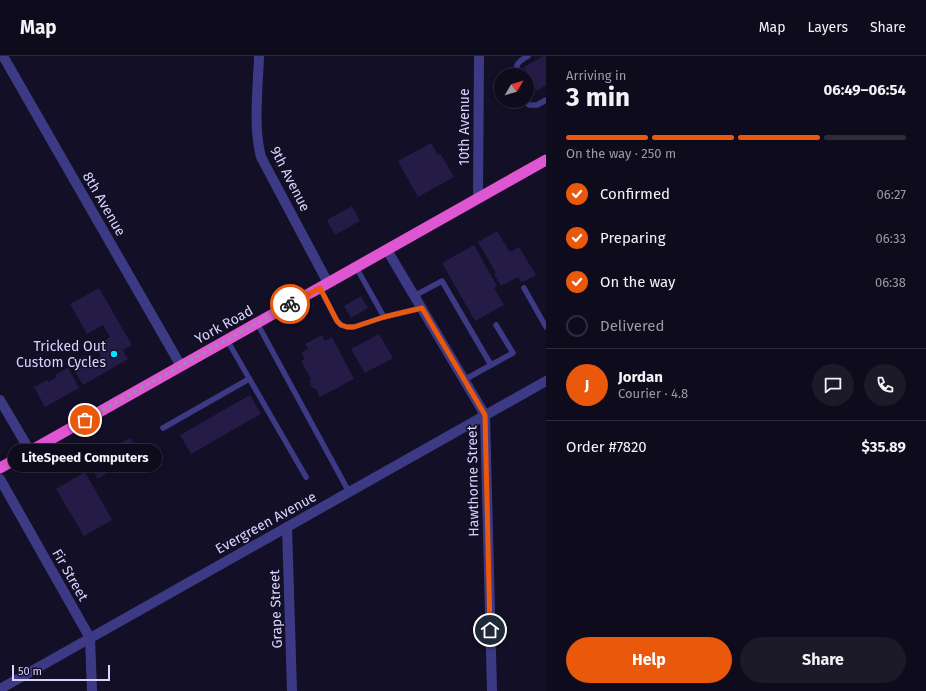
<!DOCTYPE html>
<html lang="en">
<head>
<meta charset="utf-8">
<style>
	:root { --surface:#0e0b1c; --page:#1c1929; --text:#f1f3f6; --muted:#9b9ba3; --line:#2e2b3b; --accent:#ea580c }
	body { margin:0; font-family:"Fira Sans",sans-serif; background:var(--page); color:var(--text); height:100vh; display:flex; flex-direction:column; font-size:15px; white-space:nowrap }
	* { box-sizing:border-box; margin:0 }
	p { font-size:13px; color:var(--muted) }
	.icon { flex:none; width:22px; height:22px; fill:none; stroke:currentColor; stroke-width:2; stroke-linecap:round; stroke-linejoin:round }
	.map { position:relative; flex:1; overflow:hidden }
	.panel { display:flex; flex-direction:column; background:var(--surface); width:380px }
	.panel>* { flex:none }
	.needle { width:26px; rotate:52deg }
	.controls { position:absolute; left:494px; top:12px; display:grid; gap:8px }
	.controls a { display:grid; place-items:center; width:40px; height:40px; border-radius:50%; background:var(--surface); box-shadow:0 2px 6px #0003,0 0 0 1px var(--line); font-size:20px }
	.scale { position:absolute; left:12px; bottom:10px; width:98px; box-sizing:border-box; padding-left:4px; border:2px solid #d9d4ff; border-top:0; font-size:11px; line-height:14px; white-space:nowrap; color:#d9d4ff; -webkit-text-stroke:3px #130f26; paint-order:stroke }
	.pin { position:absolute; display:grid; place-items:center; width:34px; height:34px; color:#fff; margin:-17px; border:2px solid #fff; border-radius:50%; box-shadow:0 1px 4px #0007 }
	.courier { position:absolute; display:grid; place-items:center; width:40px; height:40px; margin:-20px; border:3px solid #ea580c; border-radius:50%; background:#fff; color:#222; box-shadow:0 1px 5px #0007 }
	.bubble { position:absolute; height:28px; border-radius:14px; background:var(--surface); box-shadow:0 2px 6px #0003,0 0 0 1px var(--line); font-size:13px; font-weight:700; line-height:28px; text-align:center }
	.overview em { font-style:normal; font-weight:700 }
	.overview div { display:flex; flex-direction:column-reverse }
	.overview { display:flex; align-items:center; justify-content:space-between; height:68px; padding:0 20px }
	h1 { font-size:26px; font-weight:700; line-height:30px }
	.bar { display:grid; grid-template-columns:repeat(4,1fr); gap:6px 4px; align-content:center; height:48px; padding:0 20px }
	.bar i { height:5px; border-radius:3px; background:var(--line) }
	.bar .selected { background:var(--accent) }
	.bar p { grid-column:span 4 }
	.line { display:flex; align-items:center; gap:10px; padding:0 20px; border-top:1px solid var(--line) }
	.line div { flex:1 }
	.round { display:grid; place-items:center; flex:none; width:42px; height:42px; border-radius:21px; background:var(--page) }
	ol { padding:0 20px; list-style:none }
	li { display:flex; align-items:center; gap:12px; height:44px }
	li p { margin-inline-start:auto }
	li .icon { padding:4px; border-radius:50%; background:var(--accent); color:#fff; stroke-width:4 }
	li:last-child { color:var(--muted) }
	li i { width:22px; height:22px; border:2px solid var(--line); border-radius:50% }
	.primary-button { display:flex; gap:8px; margin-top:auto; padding:8px 20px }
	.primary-button a { flex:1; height:46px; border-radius:24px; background:var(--accent); color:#fff; font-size:16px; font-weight:700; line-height:46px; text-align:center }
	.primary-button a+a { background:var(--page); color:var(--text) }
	header { display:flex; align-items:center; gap:24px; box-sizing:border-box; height:56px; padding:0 20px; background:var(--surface); border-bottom:1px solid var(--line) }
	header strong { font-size:19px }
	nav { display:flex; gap:22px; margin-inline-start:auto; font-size:14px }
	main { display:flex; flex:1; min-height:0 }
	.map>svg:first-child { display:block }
	.building { fill:#241b47 }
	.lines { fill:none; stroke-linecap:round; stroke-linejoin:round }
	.service { stroke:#3d3a85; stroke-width:5.5 }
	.minor { stroke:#3d3a85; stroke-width:10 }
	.trunk { stroke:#e055d1; stroke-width:11 }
	.done { stroke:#948fb3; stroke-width:4; stroke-dasharray:0 7.2 }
	.route { stroke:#ea580c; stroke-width:5 }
	.poi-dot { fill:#00e5ff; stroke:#130f26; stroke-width:1.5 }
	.labels { text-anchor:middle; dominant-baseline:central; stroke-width:3; stroke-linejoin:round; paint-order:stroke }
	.street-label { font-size:14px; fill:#d9d4ff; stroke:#130f26 }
	.poi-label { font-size:14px; fill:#d9d4ff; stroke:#130f26; text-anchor:end }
</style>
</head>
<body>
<header>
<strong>Map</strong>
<nav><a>Map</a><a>Layers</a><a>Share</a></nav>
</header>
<main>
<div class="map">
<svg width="546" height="635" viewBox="0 0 546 635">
	<rect width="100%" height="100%" fill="#130f26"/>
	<!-- building -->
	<g class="building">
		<path d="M 543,0 L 546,0 L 546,29 L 537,35 L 524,11 Z"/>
		<path d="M 431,87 L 438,99 L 440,97 L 454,121 L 418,141 L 398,105 Z"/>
		<path d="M 352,150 L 360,165 L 335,179 L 327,164 Z"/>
		<path d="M 497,175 L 510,196 L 519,191 L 536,219 L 523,226 L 520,225 L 518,221 L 501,230 L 494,218 L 496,217 L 478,186 Z"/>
		<path d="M 474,189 L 497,230 L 494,232 L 504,249 L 475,265 L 442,207 Z"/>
		<path d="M 99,232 L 132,289 L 123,294 L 128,303 L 83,329 L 72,310 L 76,308 L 75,306 L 84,300 L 86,303 L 90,301 L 97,313 L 101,311 L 97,303 L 101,300 L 95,290 L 110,281 L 103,269 L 87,278 L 70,248 Z"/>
		<path d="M 361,240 L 368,252 L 351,262 L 344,250 Z"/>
		<path d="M 379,278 L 393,302 L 365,317 L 351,293 Z"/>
		<path d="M 322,279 L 325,285 L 332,281 L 354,323 L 320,341 L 316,333 L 312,332 L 309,326 L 311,323 L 301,305 L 305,303 L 301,297 L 308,293 L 305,288 Z"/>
		<path d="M 68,312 L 79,332 L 45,351 L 34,331 L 47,324 L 48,326 L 57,321 L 55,319 Z"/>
		<path d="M 250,339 L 261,358 L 191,398 L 180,379 Z"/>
		<path d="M 130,382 L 141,402 L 126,411 L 115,390 Z"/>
		<path d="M 102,397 L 103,399 L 105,398 L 114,413 L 98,423 L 87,405 Z"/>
		<path d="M 85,416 L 112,464 L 84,480 L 56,433 Z"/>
	</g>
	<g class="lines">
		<!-- service -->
		<g class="service">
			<path d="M 516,19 C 515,8 519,5 528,0"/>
			<path d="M 526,45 L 529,49 L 537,49 L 546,44"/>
			<path d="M 356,211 L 384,261"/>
			<path d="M 320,232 L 337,265 L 341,269 L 347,271 L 354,271 L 384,261 L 421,252"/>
			<path d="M 524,232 L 546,271"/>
			<path d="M 414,240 L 442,225 L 491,309 L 513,297 L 496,269"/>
			<path d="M 257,267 L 349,436"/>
			<path d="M 227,284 L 306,421"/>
			<path d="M 464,324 L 491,309"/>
			<path d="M 163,372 L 249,323"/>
		</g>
		<!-- minor -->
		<g class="minor">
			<path d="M 3,0 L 181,310"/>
			<path d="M 259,0 C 258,31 253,71 261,101 L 328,227"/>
			<path d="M 478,142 L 479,0"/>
			<path d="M 387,194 L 485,359 L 492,635"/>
			<path d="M 0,344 L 30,395"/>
			<path d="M 0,423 L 90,582 L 92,635"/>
			<path d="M 287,471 L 292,635"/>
			<path d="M 0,633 L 546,325"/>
		</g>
		<!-- trunk -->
		<path class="trunk" d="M 0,412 L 546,104"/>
	</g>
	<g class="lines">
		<!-- done -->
		<path class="done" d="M 85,364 L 290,248"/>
		<!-- route -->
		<path class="route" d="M 290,248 L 320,232 L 337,265 L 341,269 L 347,271 L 354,271 L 384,261 L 422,252 L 485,359 L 490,574"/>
	</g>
	<!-- markers -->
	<circle class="poi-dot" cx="114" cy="298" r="4"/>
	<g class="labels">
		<!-- street labels -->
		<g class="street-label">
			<text transform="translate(464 71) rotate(-90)">10th Avenue</text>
			<text transform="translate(290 123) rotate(63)">9th Avenue</text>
			<text transform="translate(104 148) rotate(60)">8th Avenue</text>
			<text transform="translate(224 269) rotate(-29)">York Road</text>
			<text transform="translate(473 425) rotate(-91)">Hawthorne Street</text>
			<text transform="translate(266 467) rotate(-29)">Evergreen Avenue</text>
			<text transform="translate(70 519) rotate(60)">Fir Street</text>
			<text transform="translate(276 553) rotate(-92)">Grape Street</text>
		</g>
		<!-- poi labels -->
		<g class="poi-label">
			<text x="106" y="290">Tricked Out<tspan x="106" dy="16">Custom Cycles</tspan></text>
		</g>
	</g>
</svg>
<div class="controls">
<a><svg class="needle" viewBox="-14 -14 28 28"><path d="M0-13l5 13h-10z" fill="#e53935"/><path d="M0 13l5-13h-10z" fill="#9b9ba3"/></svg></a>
</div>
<div class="scale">50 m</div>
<div class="pin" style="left:85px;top:364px;background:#ea580c"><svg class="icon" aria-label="bag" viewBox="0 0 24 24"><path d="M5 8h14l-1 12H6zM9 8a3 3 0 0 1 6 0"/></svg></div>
<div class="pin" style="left:490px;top:574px;background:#1f2937"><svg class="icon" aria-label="home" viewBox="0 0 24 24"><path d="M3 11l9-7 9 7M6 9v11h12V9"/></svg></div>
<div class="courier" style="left:290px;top:248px"><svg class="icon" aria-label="bike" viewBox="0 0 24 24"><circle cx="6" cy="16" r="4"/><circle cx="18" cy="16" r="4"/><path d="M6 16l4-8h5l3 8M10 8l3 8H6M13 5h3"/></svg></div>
<div class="bubble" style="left:8px;top:388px;width:154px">LiteSpeed Computers</div>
</div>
<section class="panel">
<div class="overview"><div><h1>3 min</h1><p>Arriving in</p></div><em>06:49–06:54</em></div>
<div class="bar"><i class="selected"></i><i class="selected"></i><i class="selected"></i><i></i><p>On the way · 250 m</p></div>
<ol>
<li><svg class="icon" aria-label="check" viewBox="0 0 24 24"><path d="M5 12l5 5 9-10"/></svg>Confirmed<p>06:27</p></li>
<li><svg class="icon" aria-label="check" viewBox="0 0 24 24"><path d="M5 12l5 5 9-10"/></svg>Preparing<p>06:33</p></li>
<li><svg class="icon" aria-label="check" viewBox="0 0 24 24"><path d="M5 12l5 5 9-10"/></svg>On the way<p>06:38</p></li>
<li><i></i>Delivered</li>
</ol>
<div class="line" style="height:72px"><b class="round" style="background:var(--accent);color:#fff">J</b><div><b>Jordan</b><p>Courier · 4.8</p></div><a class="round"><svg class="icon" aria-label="chat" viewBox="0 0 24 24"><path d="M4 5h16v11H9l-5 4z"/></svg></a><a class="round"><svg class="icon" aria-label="phone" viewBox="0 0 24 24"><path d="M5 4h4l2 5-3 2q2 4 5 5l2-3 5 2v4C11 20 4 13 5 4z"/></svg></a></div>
<div class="line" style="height:52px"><div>Order #7820</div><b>$35.89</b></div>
<div class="primary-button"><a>Help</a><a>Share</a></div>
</section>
</main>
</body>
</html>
